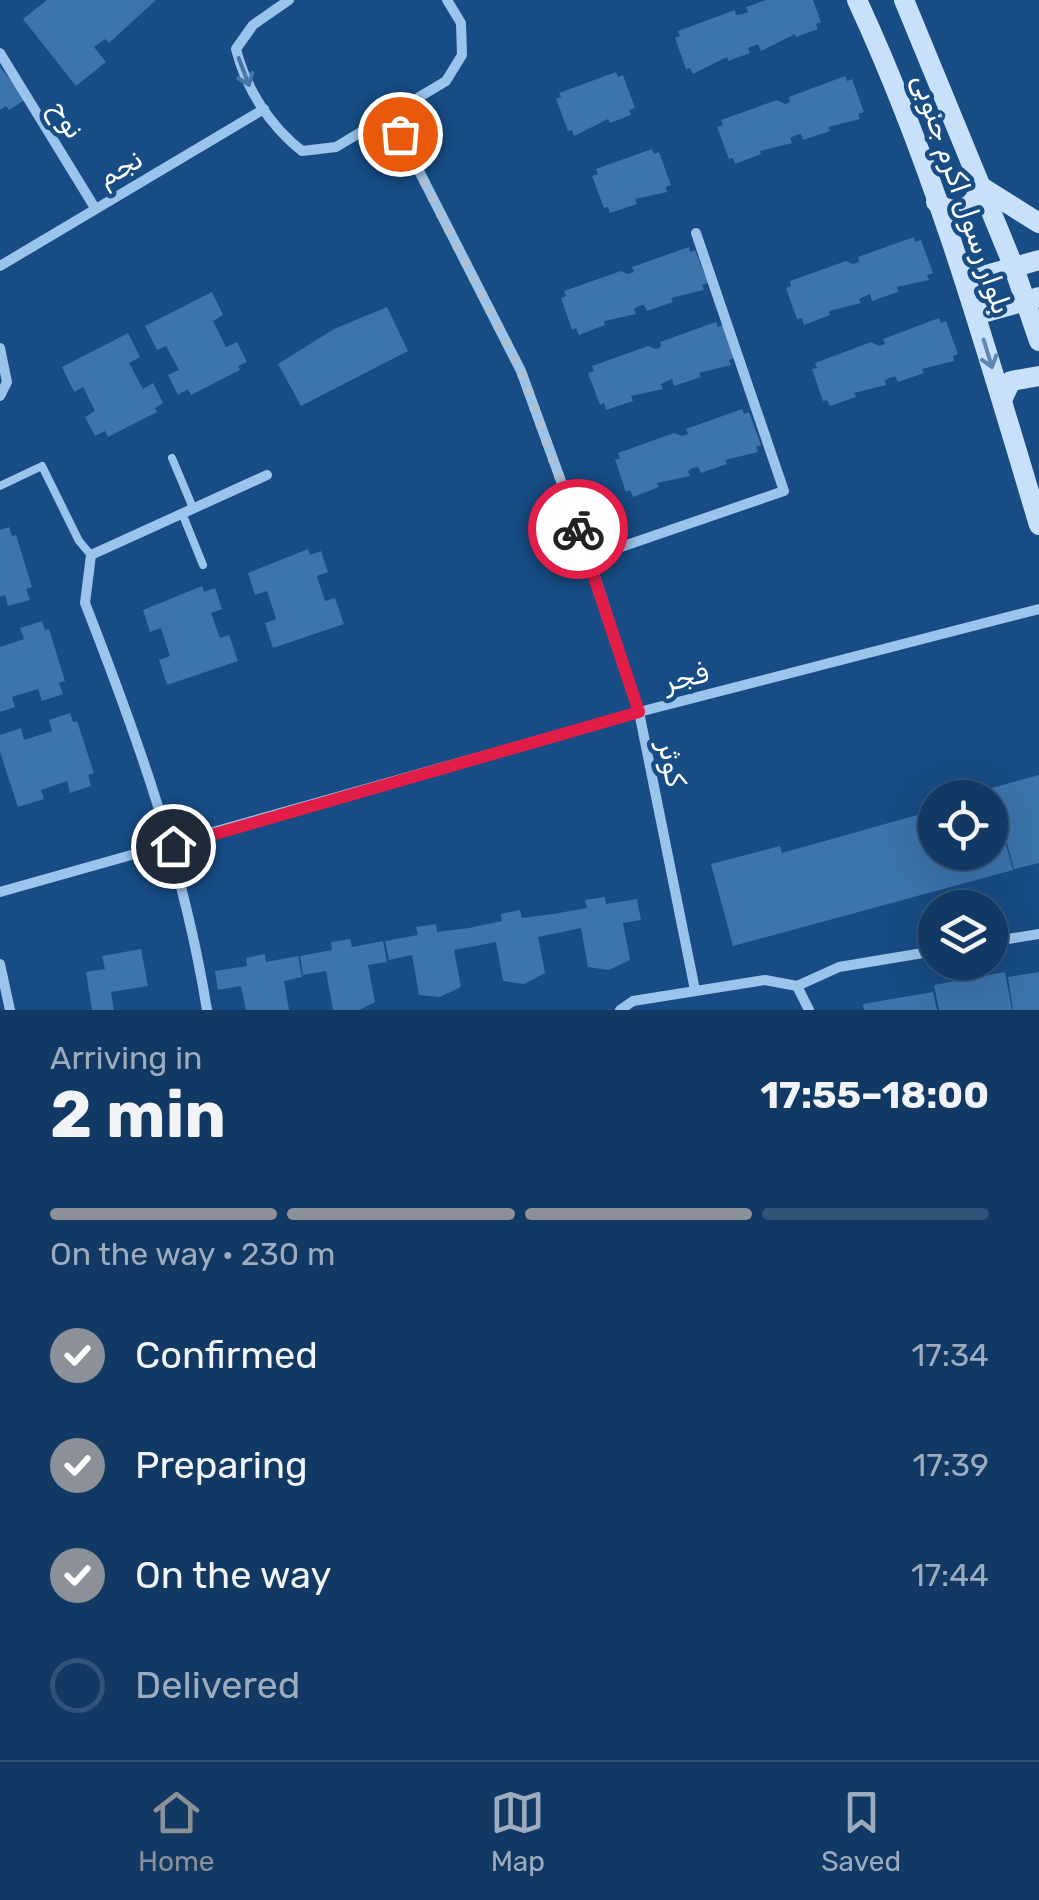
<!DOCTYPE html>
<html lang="en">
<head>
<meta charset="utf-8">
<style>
	:root { --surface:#113963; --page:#1a4069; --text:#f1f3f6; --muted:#9cacbe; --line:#305378; --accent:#8c9099 }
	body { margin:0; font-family:Rubik,"Noto Naskh Arabic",sans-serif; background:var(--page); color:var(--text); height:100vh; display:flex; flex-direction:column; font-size:38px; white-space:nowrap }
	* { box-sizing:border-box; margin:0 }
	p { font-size:32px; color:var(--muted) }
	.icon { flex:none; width:55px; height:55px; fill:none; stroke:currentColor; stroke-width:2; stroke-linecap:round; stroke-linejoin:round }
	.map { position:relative; height:1010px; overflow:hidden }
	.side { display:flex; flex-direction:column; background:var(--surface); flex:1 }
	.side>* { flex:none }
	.controls { position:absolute; left:918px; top:780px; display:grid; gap:20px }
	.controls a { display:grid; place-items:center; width:90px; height:90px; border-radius:50%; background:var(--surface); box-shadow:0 10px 40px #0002,0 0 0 2px var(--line); font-size:50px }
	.pin { position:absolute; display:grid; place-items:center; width:85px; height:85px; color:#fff; margin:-42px; border:5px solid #fff; border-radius:50%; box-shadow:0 2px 10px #0007 }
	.courier { position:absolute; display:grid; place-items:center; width:100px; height:100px; margin:-50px; border:8px solid #e11d48; border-radius:50%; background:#fff; color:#222; box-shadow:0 2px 12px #0007 }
	.headline em { font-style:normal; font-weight:700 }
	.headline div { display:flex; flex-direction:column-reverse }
	.headline { display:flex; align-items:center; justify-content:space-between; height:170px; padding:0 50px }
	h1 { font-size:65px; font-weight:700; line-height:75px }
	.bar { display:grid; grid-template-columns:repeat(4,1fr); gap:15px 10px; align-content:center; height:120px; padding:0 50px }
	.bar i { height:12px; border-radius:8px; background:var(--line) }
	.bar .current { background:var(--accent) }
	.bar p { grid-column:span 4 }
	ol { padding:0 50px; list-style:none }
	li { display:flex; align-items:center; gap:30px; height:110px }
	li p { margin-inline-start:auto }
	li .icon { padding:10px; border-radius:50%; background:var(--accent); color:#fff; stroke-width:4 }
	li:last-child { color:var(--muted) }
	li i { width:55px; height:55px; border:5px solid var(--line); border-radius:50% }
	.menu { display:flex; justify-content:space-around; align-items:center; height:140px; border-top:2px solid var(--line); background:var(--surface); font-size:28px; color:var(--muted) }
	.menu a { display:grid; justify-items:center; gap:5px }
	.menu .current { color:var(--accent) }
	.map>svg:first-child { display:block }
	.building { fill:#3c74ab }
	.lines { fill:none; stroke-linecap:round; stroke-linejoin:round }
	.lane { stroke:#9bc4ec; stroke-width:8 }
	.street { stroke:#9bc4ec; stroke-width:10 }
	.secondary { stroke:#c8e0f9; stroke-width:20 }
	.oneway { stroke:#4576a8 }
	.oneway2 { stroke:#5e87b3 }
	.done { stroke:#aec0d4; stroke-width:10; stroke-dasharray:0 18 }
	.route { stroke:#e11d48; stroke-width:12 }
	.labels { text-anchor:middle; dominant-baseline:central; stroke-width:9; stroke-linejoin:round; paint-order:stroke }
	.street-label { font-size:28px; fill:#fff; stroke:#174c84 }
</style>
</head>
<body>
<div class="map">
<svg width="1039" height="1010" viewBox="0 0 1039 1010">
	<rect width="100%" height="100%" fill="#174c84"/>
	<!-- building -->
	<g class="building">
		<path d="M 47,0 L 156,0 L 109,43 L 105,39 L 94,47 L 106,62 L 76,86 L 23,19 Z"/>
		<path d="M 766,0 L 813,0 L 821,22 L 816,24 L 818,29 L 796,37 L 795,34 L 761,51 L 758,44 L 748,48 L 750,53 L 728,61 L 727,57 L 693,74 L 690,68 L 686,69 L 675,38 L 680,36 L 678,31 L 735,10 L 736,15 L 742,14 L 748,12 L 746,7 Z"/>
		<path d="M 0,67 L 26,99 L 9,110 L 6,106 L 0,110 Z"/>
		<path d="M 616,72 L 618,77 L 623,75 L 635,108 L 629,110 L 631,115 L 610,123 L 608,119 L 574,136 L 572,130 L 568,131 L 556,99 L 561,97 L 559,93 Z"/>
		<path d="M 845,76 L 847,81 L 852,79 L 864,112 L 858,114 L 860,119 L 828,127 L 830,131 L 803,140 L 801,134 L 796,135 L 790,138 L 792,143 L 760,151 L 761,154 L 735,164 L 733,158 L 729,159 L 717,127 L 723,125 L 721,120 L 777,100 L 785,104 L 790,102 L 789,97 Z"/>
		<path d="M 652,149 L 654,154 L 659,152 L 671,185 L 666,187 L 667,192 L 635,199 L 637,204 L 610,213 L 608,207 L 604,208 L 592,176 L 598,174 L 596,169 Z"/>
		<path d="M 914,237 L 915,242 L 921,240 L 933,273 L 927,275 L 929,280 L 897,287 L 898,292 L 872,301 L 870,294 L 859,299 L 861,303 L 829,311 L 830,315 L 804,325 L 802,318 L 797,319 L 786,288 L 791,286 L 790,281 L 846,261 L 853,264 L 859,262 L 858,257 Z"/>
		<path d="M 689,247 L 690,252 L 695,250 L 708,283 L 702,285 L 704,290 L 671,298 L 673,302 L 647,311 L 644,305 L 639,306 L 634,309 L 636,314 L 604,321 L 605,325 L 579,335 L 576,328 L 572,330 L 561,298 L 566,296 L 564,291 L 621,271 L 628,274 L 634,272 L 632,267 Z"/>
		<path d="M 212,292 L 223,315 L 213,321 L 226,347 L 237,342 L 247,362 L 238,366 L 240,370 L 191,395 L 188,389 L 178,395 L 168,375 L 179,370 L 166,346 L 157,350 L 145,326 Z"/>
		<path d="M 387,307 L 408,351 L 301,406 L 278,364 L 334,329 Z"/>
		<path d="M 939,318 L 941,323 L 946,321 L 958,354 L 953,356 L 954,361 L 922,369 L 924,373 L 898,382 L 895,376 L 885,380 L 886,385 L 854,393 L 856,397 L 830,406 L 827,400 L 823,401 L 812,369 L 817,368 L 815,363 L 871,342 L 879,346 L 885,344 L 883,339 Z"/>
		<path d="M 716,322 L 718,327 L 723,325 L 735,358 L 729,360 L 731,365 L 699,373 L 701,377 L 674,386 L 672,379 L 661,384 L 663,389 L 631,396 L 633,401 L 606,410 L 604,403 L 600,405 L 588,373 L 594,371 L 592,366 L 648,346 L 656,349 L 661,347 L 660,342 Z"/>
		<path d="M 128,333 L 140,357 L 129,363 L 143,389 L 153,383 L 163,403 L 155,408 L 157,412 L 108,437 L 105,431 L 95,436 L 85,417 L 95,411 L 83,387 L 74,392 L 62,367 Z"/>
		<path d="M 742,409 L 744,414 L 749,412 L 761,445 L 756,447 L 758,452 L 725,460 L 727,464 L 701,473 L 698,467 L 693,468 L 688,471 L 690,476 L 657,483 L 659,487 L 633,497 L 630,490 L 626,492 L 615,460 L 620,458 L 618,453 L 674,433 L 682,436 L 688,434 L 686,429 Z"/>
		<path d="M 9,527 L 12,536 L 16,535 L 32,587 L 26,589 L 30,600 L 8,606 L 5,595 L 0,597 L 0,530 Z"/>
		<path d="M 308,549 L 310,555 L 321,551 L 328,572 L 317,576 L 325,601 L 335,598 L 344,624 L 273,648 L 265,623 L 276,619 L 267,591 L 255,595 L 248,573 Z"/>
		<path d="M 202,586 L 204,592 L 215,588 L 222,609 L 211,613 L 220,638 L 229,635 L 238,661 L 167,685 L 159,660 L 170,656 L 161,628 L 150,632 L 143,610 Z"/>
		<path d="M 42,621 L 45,630 L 49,629 L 65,681 L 59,683 L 63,694 L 42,701 L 38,689 L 12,697 L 15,707 L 0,712 L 0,647 L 24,639 L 20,628 Z"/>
		<path d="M 70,713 L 73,722 L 77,721 L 94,773 L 88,775 L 91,786 L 70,793 L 67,781 L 41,790 L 44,799 L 18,807 L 0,752 L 0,735 L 21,728 L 24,740 L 52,731 L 49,720 Z"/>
		<path d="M 1039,775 L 1039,863 L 1014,869 L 992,788 Z"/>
		<path d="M 991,791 L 1013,870 L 733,946 L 711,864 L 780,846 L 782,853 L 935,810 L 935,852 L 990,852 Z"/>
		<path d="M 605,897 L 606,904 L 637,899 L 641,920 L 623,923 L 630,960 L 609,970 L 588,967 L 581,928 L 538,937 L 545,973 L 524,984 L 503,981 L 496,942 L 454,950 L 461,987 L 440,997 L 419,995 L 412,955 L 389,960 L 385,941 L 418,935 L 416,927 L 436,924 L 437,932 L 469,928 L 502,921 L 501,914 L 520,910 L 522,918 L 553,914 L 587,908 L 585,900 Z"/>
		<path d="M 350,939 L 352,947 L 383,941 L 387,962 L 368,965 L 375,1002 L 359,1010 L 333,1010 L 326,971 L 303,975 L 300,956 L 332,950 L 331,942 Z"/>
		<path d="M 141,949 L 148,986 L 111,992 L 114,1010 L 92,1010 L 86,972 L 105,969 L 102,956 Z"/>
		<path d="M 265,954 L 266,962 L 298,956 L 302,977 L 284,981 L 289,1010 L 246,1010 L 241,986 L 218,990 L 215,971 L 247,966 L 246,958 Z"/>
		<path d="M 1005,972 L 1012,1010 L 939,1010 L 934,985 Z"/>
		<path d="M 1039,972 L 1039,1010 L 1013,1010 L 1008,977 Z"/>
		<path d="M 933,992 L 937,1010 L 864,1010 L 863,1004 Z"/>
	</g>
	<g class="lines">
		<!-- lane -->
		<g class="lane">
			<path d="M 172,458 L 193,508"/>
			<path d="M 0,486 L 42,466 L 79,541 L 91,555"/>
			<path d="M 182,513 L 203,565"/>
		</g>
		<!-- street -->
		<g class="street">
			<path d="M 289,0 L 253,25 L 236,49 C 246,89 270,126 302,151 L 336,147 L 446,81 L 462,55 L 461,23 L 447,0"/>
			<path d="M 0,53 L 95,208"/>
			<path d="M 391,116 L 521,371 L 589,558 L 639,712 L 695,990"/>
			<path d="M 0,266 L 264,109"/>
			<path d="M 0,348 L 7,382 L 0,396"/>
			<path d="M 589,558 L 784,491 L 696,233"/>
			<path d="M 0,892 L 639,712 L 1039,609"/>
			<path d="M 990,942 L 1039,934"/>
			<path d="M 0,964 L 10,1010"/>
			<path d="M 797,986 L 839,967 L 935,951"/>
			<path d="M 207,1010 C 184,867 137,736 85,603 L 91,555 L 267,475"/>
			<path d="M 620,1010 L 633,1001 L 765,980 L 797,986 L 809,1010"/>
		</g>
		<!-- secondary -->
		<g class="secondary">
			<path d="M 857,0 C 935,168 986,348 1039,525"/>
			<path d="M 904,0 L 1013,265 L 1039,341"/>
			<path d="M 936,202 C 955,217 975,209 980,186 L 1039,223"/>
			<path d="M 965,281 L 1039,260"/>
			<path d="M 976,315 L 1039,297"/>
			<path d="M 1002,400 L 1011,381 L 1039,376"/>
		</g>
	</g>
	<!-- one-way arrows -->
	<defs><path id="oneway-shaft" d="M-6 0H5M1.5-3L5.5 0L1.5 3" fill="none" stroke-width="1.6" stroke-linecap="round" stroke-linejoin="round" transform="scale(2.5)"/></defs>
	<use class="oneway" href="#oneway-shaft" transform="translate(244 72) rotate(69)"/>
	<use class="oneway2" href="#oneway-shaft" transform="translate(988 354) rotate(73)"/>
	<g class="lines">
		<!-- done -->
		<path class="done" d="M 400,134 L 521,371 L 578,529"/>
		<!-- route -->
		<path class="route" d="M 173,846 L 639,712 L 578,529"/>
	</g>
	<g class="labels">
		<!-- street labels -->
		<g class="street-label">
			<text transform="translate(67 119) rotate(58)">نوح</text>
			<text transform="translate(120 168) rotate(-30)">نجم</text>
			<text transform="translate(962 194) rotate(71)">بلوار رسول اکرم جنوبی</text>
			<text transform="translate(686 677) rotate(-14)">فجر</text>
			<text transform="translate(672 764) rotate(79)">کوثر</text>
		</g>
	</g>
</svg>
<div class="controls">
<a><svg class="icon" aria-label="locate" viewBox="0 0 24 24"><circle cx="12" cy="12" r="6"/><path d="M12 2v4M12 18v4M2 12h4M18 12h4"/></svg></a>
<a><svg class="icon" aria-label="layers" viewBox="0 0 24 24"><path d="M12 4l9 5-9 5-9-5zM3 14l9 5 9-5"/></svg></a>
</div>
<div class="pin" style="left:400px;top:134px;background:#ea580c"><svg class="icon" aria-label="bag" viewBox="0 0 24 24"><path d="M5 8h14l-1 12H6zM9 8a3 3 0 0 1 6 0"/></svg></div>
<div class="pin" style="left:173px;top:846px;background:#1f2937"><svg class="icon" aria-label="home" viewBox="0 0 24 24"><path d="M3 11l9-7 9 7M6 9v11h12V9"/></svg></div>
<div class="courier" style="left:578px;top:529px"><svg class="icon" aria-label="bike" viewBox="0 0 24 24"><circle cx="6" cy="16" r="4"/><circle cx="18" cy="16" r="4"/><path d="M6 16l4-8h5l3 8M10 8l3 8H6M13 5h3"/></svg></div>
</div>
<section class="side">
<div class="headline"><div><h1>2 min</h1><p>Arriving in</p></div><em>17:55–18:00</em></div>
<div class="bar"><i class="current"></i><i class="current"></i><i class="current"></i><i></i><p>On the way · 230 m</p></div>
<ol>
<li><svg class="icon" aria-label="check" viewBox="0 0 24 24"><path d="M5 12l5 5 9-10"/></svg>Confirmed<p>17:34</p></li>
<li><svg class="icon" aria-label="check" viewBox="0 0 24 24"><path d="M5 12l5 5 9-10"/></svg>Preparing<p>17:39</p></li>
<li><svg class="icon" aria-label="check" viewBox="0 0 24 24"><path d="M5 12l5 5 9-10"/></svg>On the way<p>17:44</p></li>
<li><i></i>Delivered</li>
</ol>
</section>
<nav class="menu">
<a class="current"><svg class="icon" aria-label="home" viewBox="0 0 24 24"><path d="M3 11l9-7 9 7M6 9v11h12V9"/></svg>Home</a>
<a><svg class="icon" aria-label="map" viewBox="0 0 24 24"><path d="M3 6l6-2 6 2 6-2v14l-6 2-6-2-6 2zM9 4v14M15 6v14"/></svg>Map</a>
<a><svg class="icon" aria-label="saved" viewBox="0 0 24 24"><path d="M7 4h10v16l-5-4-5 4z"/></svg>Saved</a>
</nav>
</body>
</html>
